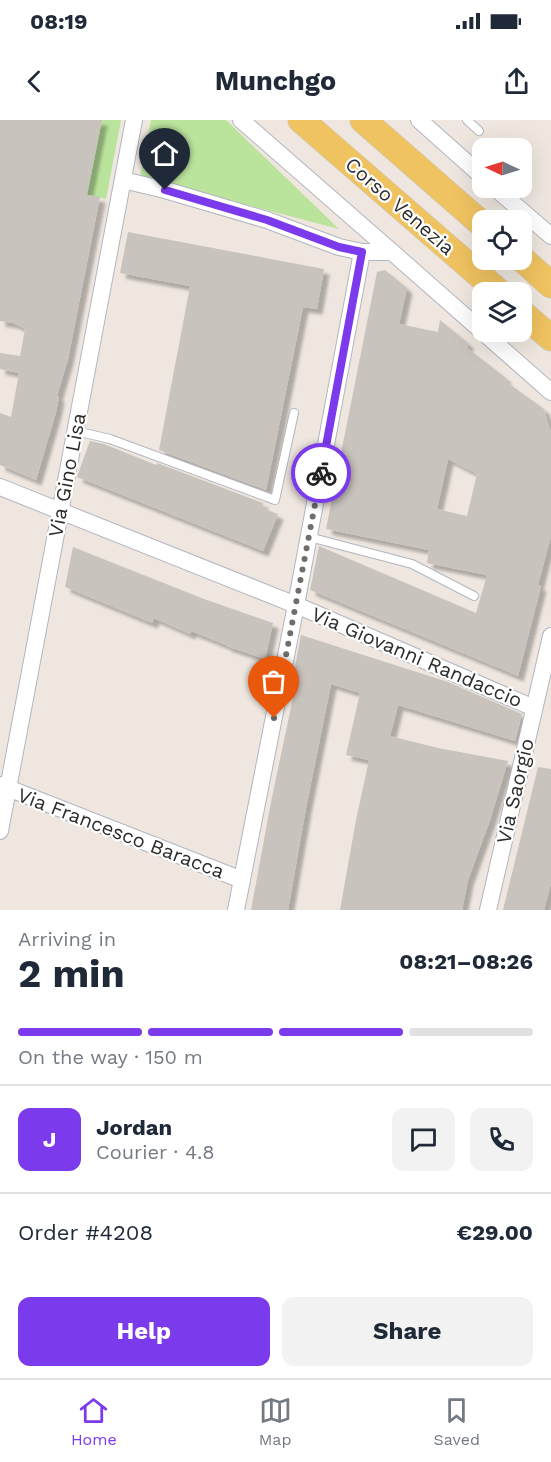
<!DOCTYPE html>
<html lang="en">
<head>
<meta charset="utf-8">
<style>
	:root { --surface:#fff; --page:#f2f2f3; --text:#1f2937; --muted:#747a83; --line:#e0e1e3; --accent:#7c3aed }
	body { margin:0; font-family:"Work Sans",sans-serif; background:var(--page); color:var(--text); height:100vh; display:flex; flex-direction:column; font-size:22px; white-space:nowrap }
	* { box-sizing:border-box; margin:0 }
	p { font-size:20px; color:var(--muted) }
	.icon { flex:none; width:33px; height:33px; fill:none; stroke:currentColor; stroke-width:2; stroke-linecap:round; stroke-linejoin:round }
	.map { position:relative; height:790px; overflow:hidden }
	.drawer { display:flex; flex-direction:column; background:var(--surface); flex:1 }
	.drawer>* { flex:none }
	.needle { width:39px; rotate:274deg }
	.tools { position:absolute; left:472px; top:18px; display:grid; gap:12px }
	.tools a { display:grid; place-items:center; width:60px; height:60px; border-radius:12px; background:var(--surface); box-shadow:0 6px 24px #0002; font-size:30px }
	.pin { position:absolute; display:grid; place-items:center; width:51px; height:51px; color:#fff; margin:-62px -26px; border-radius:50% 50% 50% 0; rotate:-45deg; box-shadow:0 0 6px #0007 }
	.pin .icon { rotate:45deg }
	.courier { position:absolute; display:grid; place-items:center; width:60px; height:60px; margin:-30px; border:4px solid #7c3aed; border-radius:50%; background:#fff; color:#222; box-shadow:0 2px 8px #0007 }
	.overview em { font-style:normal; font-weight:700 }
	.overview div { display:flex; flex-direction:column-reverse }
	.overview { display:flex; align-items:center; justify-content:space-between; height:102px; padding:0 18px }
	h1 { font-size:39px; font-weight:700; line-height:45px }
	.bar { display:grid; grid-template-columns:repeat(4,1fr); gap:9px 6px; align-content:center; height:72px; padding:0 18px }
	.bar i { height:8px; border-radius:4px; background:var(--line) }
	.bar .selected { background:var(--accent) }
	.bar p { grid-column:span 4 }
	.line { display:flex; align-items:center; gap:15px; padding:0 18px; border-top:2px solid var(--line) }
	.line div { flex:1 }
	.round { display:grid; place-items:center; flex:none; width:63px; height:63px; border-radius:12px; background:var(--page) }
	.cta { display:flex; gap:12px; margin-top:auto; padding:12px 18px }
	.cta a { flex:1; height:69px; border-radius:12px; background:var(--accent); color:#fff; font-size:24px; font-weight:700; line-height:69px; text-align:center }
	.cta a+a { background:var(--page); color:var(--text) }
	.status { display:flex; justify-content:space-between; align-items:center; height:42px; padding:0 30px; background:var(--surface); direction:ltr }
	.status svg { height:16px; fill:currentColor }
	header { display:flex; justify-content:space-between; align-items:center; height:78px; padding:0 18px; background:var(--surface); font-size:27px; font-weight:700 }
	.tab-bar { display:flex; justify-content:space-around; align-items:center; height:84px; border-top:2px solid var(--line); background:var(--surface); font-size:16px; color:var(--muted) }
	.tab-bar a { display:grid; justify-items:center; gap:3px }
	.tab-bar .selected { color:var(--accent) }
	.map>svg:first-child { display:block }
	.green { fill:#bae39c }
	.building { fill:#c9c3be; fill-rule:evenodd; filter:url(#shadow) }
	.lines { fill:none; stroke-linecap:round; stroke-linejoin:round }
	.lane-casing { stroke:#b2b6bf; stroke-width:10 }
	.street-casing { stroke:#b2b6bf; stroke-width:18 }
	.primary-casing { stroke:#c8c8c8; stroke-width:27 }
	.lane { stroke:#fff; stroke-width:8 }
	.street { stroke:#fff; stroke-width:16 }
	.primary { stroke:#f0c361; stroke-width:26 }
	.done { stroke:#706d6b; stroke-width:6; stroke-dasharray:0 10.8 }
	.route { stroke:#7c3aed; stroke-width:8 }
	.labels { text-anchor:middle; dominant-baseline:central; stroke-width:4.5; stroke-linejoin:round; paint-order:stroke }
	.street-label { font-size:20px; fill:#2c2c2c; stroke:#fff }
</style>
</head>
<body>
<div class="status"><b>08:19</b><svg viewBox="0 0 49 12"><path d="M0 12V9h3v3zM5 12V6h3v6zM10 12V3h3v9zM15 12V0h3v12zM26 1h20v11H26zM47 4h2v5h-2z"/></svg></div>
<header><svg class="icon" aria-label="back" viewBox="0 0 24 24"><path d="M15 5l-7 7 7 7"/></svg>Munchgo<svg class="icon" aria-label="share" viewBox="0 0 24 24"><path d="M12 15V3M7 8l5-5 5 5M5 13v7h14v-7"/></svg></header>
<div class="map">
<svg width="551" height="790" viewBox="0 0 551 790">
	<defs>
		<filter id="shadow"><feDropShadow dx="5.5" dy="5.5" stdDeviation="1.5" flood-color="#0004"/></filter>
	</defs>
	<rect width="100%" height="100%" fill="#eee6df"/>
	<!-- green -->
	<g class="green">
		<path d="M 0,0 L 121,0 L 106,79 L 0,55 Z"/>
		<path d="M 151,0 L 226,0 L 339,109 L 140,57 Z"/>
	</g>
	<!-- building -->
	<g class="building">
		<path d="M 0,0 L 102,0 L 87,75 L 100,77 L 68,239 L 57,276 L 59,277 L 56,292 L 36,360 L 0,345 L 0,293 L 11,297 L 19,253 L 0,249 L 0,233 L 20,236 L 25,209 L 13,203 L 0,201 Z"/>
		<path d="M 128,112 L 324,149 L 317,189 L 303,187 L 266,370 L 159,330 L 190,166 L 120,153 Z"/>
		<path d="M 385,150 L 407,168 L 399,204 L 438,212 L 440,200 L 468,223 L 467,228 L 506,258 L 505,261 L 544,289 L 551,313 L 551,416 L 538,465 L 541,466 L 518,556 L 310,470 L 319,426 L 476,493 L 487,455 L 427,443 L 429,430 L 326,409 L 377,152 ZM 448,339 L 477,354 L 467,396 L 437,389 Z"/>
		<path d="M 90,321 L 104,324 L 156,345 L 157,343 L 263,383 L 262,388 L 278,394 L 263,431 L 77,357 Z"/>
		<path d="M 73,427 L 204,479 L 273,503 L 265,539 L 226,526 L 226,525 L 191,511 L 190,514 L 154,498 L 152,503 L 65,467 Z"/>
		<path d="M 301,515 L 448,562 L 522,594 L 515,621 L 398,585 L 390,616 L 438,628 L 508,641 L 490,700 L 468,760 L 462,790 L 340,790 L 356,700 L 369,640 L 346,635 L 360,573 L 331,564 L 306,688 L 288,790 L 251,790 L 271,682 L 298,554 L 294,552 Z"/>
		<path d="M 538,647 L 551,649 L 551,763 L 544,790 L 503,790 Z"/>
	</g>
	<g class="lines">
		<defs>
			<g id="lane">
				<path d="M 467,0 L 479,11"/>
				<path d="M 76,311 L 110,319 L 275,380 L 294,293"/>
				<path d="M 309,417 L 412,444 L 474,476"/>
			</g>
			<g id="street">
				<path d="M 241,0 L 392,132"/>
				<path d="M 419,0 L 483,57"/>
				<path d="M 123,60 L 165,70 L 267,100 L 339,127 L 362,132 L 392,132 L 551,272"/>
				<path d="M 495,68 L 551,116"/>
				<path d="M 0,367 L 296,485 L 534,588"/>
				<path d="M 0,665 L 242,760"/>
				<path d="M 0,711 L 134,0"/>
				<path d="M 236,790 L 296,485 L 362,132"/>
				<path d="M 488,790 L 551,516"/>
			</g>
			<g id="primary">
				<path d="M 301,0 L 499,172"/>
				<path d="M 363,0 L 483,105"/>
				<path d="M 522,139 L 551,165"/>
				<path d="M 522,193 L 551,218"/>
			</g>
		</defs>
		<!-- lane casing -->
		<use href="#lane" class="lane-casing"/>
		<!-- street casing -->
		<use href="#street" class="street-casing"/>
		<!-- primary casing -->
		<use href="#primary" class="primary-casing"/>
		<!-- lane -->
		<use href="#lane" class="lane"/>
		<!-- street -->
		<use href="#street" class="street"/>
		<!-- primary -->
		<use href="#primary" class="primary"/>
	</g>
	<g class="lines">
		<!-- done -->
		<path class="done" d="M 274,598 L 321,353"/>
		<!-- route -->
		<path class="route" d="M 165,70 L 267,100 L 339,127 L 362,132 L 321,353"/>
	</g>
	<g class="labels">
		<!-- street labels -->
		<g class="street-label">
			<text transform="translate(400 86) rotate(41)">Corso Venezia</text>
			<text transform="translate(67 355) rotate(-79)">Via Gino Lisa</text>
			<text transform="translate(417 537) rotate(23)">Via Giovanni Randaccio</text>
			<text transform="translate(515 671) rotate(-77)">Via Saorgio</text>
			<text transform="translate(121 713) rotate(21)">Via Francesco Baracca</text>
		</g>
	</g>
</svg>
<div class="tools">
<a><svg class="needle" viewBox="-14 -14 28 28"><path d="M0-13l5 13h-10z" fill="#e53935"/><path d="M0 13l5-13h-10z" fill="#747a83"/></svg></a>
<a><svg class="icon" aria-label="locate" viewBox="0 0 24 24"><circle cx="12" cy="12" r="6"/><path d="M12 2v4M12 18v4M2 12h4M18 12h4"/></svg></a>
<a><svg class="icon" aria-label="layers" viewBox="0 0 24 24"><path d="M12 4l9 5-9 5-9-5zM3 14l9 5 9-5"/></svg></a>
</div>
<div class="pin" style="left:274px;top:598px;background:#ea580c"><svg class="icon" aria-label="bag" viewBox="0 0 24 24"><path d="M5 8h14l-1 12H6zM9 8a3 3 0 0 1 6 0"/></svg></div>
<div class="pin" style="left:165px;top:70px;background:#1f2937"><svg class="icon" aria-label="home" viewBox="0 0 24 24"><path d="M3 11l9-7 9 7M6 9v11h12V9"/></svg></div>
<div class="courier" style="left:321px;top:353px"><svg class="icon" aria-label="bike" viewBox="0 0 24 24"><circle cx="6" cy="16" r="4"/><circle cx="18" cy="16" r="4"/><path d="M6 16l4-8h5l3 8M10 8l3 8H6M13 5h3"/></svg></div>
</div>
<section class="drawer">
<div class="overview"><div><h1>2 min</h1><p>Arriving in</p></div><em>08:21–08:26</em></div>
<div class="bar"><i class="selected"></i><i class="selected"></i><i class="selected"></i><i></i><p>On the way · 150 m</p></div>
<div class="line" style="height:108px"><b class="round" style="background:var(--accent);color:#fff">J</b><div><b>Jordan</b><p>Courier · 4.8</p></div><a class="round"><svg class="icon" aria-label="chat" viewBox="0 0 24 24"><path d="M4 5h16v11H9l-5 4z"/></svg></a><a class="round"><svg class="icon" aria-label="phone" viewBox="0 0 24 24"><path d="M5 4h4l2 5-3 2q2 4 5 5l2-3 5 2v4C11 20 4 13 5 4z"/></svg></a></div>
<div class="line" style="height:78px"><div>Order #4208</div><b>€29.00</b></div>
<div class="cta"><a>Help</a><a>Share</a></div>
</section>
<nav class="tab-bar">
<a class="selected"><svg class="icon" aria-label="home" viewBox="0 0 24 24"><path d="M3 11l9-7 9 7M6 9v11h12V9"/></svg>Home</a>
<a><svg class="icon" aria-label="map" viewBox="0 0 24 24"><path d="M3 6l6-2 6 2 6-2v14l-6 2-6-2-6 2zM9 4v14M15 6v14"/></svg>Map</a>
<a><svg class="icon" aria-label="saved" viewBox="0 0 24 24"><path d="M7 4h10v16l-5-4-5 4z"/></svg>Saved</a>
</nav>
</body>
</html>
